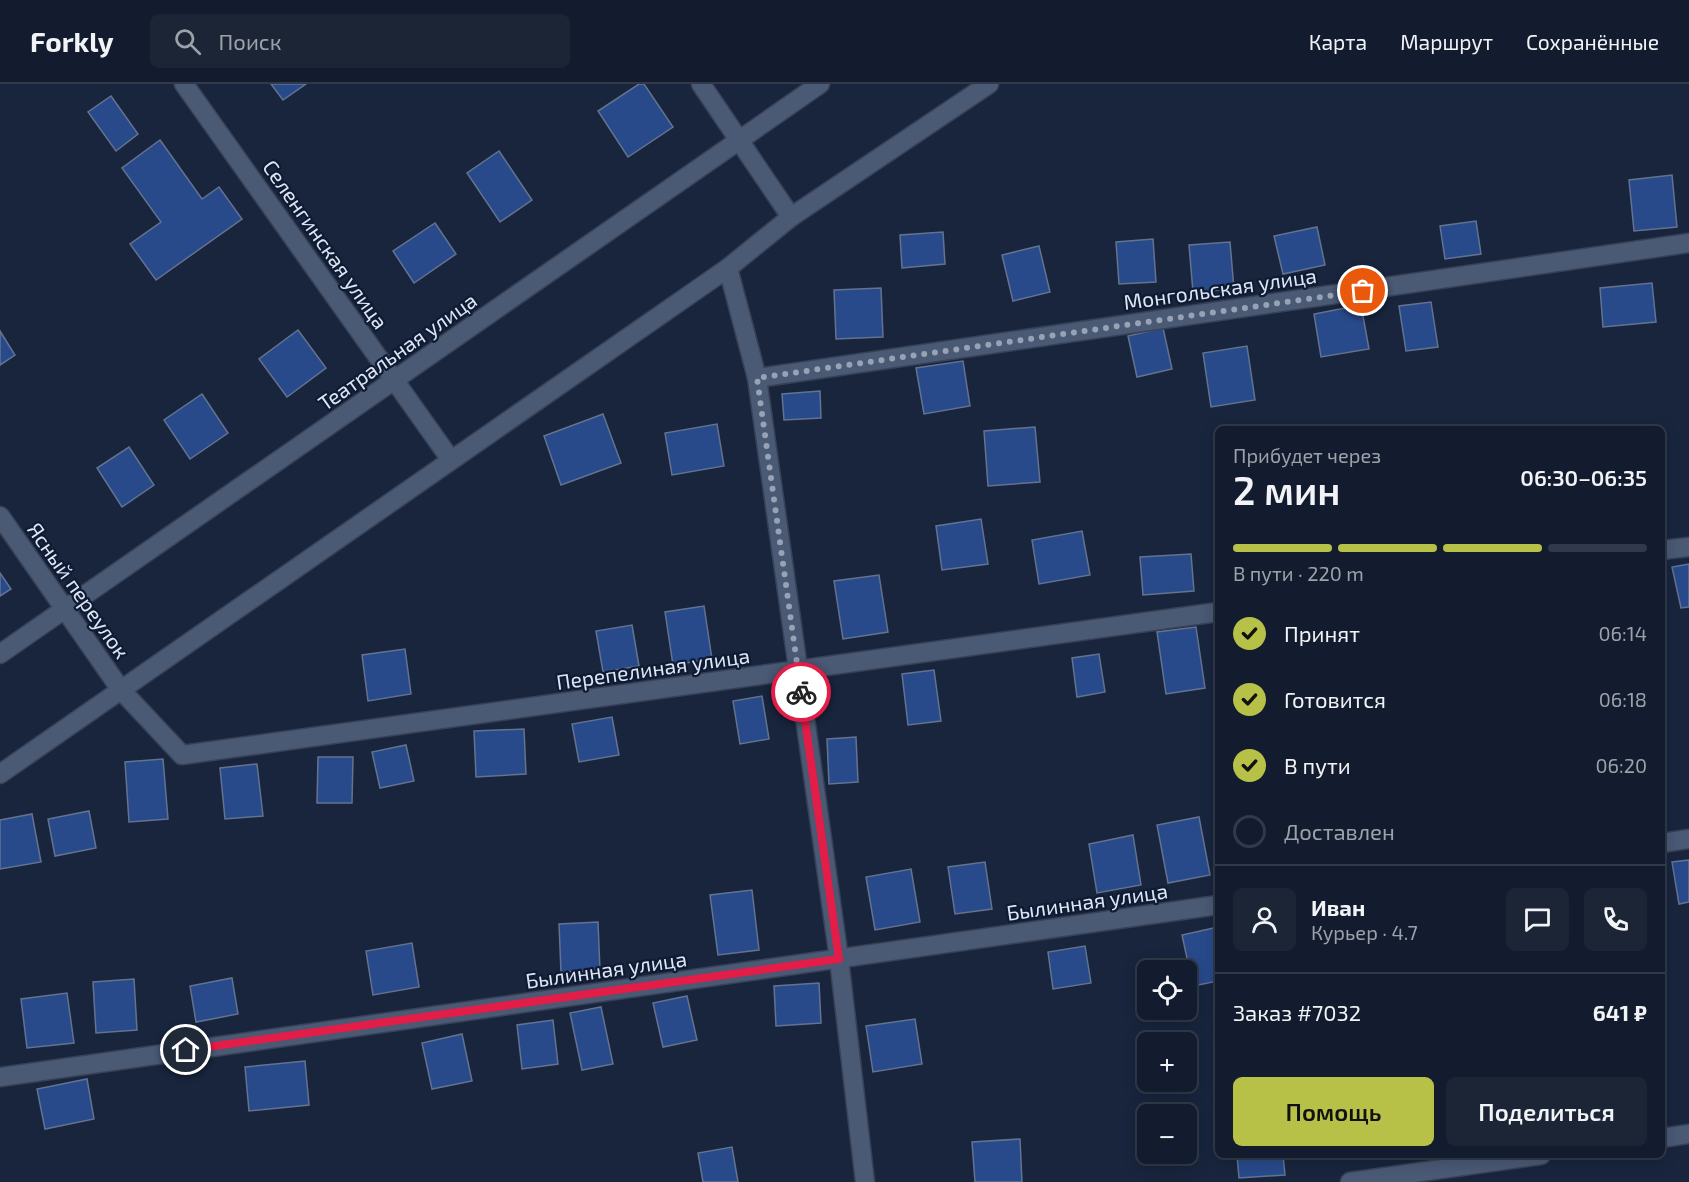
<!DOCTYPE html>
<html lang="ru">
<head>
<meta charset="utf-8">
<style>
	:root { --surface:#121c2e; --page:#1b2536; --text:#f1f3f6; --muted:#9ca1aa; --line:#313a4a; --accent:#b7c148 }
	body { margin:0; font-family:"Exo 2",sans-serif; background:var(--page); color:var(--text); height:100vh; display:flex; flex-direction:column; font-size:22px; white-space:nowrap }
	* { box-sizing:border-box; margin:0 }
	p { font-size:20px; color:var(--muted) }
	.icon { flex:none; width:33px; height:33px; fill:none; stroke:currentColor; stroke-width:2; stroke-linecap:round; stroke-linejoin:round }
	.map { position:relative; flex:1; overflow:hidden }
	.panel { position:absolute; left:1215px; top:342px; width:450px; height:732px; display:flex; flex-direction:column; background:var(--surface); border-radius:9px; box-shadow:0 3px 15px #0003,0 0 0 2px var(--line) }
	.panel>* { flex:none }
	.controls { position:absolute; left:1137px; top:876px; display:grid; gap:12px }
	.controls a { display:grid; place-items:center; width:60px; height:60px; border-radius:9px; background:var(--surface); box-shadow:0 3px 15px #0003,0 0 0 2px var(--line); font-size:30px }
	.pin { position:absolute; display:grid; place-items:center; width:51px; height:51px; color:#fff; margin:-26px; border:3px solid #fff; border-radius:50%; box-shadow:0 2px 6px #0007 }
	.courier { position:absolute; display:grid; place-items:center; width:60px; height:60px; margin:-30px; border:4px solid #e11d48; border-radius:50%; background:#fff; color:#222; box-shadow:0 2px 8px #0007 }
	.summary em { font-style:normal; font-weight:600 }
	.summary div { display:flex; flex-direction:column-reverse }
	.summary { display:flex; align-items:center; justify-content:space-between; height:102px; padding:0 18px }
	h1 { font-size:39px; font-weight:600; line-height:45px }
	.bar { display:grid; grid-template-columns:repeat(4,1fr); gap:9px 6px; align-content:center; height:72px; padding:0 18px }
	.bar i { height:8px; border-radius:4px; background:var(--line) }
	.bar .active { background:var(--accent) }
	.bar p { grid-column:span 4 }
	.line { display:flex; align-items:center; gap:15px; padding:0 18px; border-top:2px solid var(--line) }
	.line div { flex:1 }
	.round { display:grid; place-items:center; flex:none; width:63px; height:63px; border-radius:9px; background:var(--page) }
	ol { padding:0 18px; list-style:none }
	li { display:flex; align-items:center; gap:18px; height:66px }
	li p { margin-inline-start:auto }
	li .icon { padding:6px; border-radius:50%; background:var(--accent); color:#111; stroke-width:4 }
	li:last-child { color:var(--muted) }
	li i { width:33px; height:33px; border:3px solid var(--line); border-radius:50% }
	.button { display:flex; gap:12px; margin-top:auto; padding:12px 18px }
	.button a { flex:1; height:69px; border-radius:9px; background:var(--accent); color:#111; font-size:24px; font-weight:600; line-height:69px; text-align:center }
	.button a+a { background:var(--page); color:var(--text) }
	header { display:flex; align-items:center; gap:36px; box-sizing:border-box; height:84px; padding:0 30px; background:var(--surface); border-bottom:2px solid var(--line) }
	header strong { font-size:28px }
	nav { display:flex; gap:33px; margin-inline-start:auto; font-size:21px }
	.search { width:420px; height:54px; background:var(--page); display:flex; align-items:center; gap:15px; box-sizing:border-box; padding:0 21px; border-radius:9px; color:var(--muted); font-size:22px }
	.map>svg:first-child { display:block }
	.building { fill:#284a8b; stroke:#63738f; stroke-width:1.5 }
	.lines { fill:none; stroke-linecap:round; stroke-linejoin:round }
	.minor-casing { stroke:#384156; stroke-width:21 }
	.minor { stroke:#4a5974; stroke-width:18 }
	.done { stroke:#98a2b5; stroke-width:6; stroke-dasharray:0 10.8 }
	.route { stroke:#e11d48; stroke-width:8 }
	.labels { text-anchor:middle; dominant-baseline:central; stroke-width:4.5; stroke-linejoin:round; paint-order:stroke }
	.street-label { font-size:21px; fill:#dde6f6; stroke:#0f1b32 }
</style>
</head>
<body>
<header>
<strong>Forkly</strong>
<div class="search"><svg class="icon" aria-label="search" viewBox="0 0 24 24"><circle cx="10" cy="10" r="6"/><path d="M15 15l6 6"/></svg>Поиск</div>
<nav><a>Карта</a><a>Маршрут</a><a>Сохранённые</a></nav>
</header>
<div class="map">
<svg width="1689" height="1098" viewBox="0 0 1689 1098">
	<rect width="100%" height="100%" fill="#18253d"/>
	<!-- building -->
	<g class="building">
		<path d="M 271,0 L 306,0 L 283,16 Z"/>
		<path d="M 639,0 L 644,0 L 673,43 L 628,73 L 598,27 Z"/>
		<path d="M 111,12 L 138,50 L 116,67 L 88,28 Z"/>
		<path d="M 160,56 L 202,115 L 219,103 L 242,135 L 156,196 L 130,160 L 161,138 L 122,84 Z"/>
		<path d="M 499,67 L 532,116 L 500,138 L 467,89 Z"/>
		<path d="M 1672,91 L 1677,143 L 1634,147 L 1629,96 Z"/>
		<path d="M 1476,137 L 1481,170 L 1445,175 L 1440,142 Z"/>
		<path d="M 435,139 L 456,170 L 414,199 L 393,167 Z"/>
		<path d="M 1317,143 L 1325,181 L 1283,190 L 1274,152 Z"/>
		<path d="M 943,148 L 945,180 L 902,184 L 900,151 Z"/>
		<path d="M 1153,155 L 1156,198 L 1119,200 L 1116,158 Z"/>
		<path d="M 1230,158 L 1234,205 L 1193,208 L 1189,161 Z"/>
		<path d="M 1039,162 L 1050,208 L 1013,217 L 1002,171 Z"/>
		<path d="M 1652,199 L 1656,238 L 1603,243 L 1600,204 Z"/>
		<path d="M 881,204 L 883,253 L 836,255 L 834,206 Z"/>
		<path d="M 1431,218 L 1438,263 L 1406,267 L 1399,222 Z"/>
		<path d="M 1361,221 L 1369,265 L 1321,273 L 1314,230 Z"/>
		<path d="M 1163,244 L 1172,285 L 1137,293 L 1128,252 Z"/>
		<path d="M 298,246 L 326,284 L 287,313 L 259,275 Z"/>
		<path d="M 0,247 L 15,271 L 0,281 Z"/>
		<path d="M 1247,262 L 1255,316 L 1211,323 L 1203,269 Z"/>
		<path d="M 963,277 L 970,322 L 924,330 L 916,284 Z"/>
		<path d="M 820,307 L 821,334 L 784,336 L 782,310 Z"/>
		<path d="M 202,310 L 228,349 L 190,375 L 164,336 Z"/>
		<path d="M 603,330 L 621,379 L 561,401 L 544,352 Z"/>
		<path d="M 717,340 L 724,382 L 672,391 L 665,349 Z"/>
		<path d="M 1035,343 L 1040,398 L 988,402 L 984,347 Z"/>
		<path d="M 129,363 L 154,401 L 122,423 L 97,384 Z"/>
		<path d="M 981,435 L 988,480 L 942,486 L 936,442 Z"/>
		<path d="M 1082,447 L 1090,491 L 1039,500 L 1032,456 Z"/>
		<path d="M 1191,470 L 1194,507 L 1143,511 L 1140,473 Z"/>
		<path d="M 1689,480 L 1689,523 L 1681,524 L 1672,483 Z"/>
		<path d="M 0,489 L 11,505 L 0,512 Z"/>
		<path d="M 879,491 L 888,548 L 843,555 L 834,497 Z"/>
		<path d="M 704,522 L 712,575 L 673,581 L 665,528 Z"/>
		<path d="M 632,541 L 639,582 L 603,588 L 596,547 Z"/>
		<path d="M 1196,543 L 1205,604 L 1166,610 L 1157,548 Z"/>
		<path d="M 405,565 L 411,610 L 368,617 L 362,571 Z"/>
		<path d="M 1099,570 L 1105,608 L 1077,613 L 1072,574 Z"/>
		<path d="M 934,586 L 941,637 L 908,641 L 902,590 Z"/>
		<path d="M 762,612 L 769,655 L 740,660 L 733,617 Z"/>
		<path d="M 612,633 L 619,671 L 579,678 L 572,640 Z"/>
		<path d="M 524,645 L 526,690 L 476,693 L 474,647 Z"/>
		<path d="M 856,653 L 858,698 L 829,700 L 827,655 Z"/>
		<path d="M 406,661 L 414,697 L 380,704 L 372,668 Z"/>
		<path d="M 318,673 L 353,673 L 352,719 L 317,719 Z"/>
		<path d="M 163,675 L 168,735 L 129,738 L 125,678 Z"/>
		<path d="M 257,680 L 263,732 L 225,735 L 220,684 Z"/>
		<path d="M 89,727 L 96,764 L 55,772 L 48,735 Z"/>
		<path d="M 32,730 L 41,778 L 0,785 L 0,736 Z"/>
		<path d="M 1199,733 L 1210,791 L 1168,799 L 1157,741 Z"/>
		<path d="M 1133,751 L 1141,801 L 1097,809 L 1089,760 Z"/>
		<path d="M 1689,776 L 1689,818 L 1679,820 L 1672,778 Z"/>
		<path d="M 985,778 L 992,825 L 955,830 L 948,783 Z"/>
		<path d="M 911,785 L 920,838 L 875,846 L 866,793 Z"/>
		<path d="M 752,806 L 759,866 L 718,871 L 710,811 Z"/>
		<path d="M 598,838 L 600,887 L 561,888 L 559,840 Z"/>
		<path d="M 1218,843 L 1218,897 L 1193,902 L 1182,851 Z"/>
		<path d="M 412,859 L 419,903 L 373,911 L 366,867 Z"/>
		<path d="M 1085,862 L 1091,899 L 1053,905 L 1048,868 Z"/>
		<path d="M 232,894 L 238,930 L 196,938 L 190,902 Z"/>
		<path d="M 134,895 L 137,946 L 96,949 L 93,898 Z"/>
		<path d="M 819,899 L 821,939 L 776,942 L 774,902 Z"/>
		<path d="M 67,909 L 74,959 L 27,964 L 21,915 Z"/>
		<path d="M 687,912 L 697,956 L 663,963 L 653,919 Z"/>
		<path d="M 601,923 L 613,980 L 582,986 L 570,929 Z"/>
		<path d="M 915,935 L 922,980 L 873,988 L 866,942 Z"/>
		<path d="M 553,936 L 558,980 L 522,985 L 517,941 Z"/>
		<path d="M 462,950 L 472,997 L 432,1005 L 422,959 Z"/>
		<path d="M 305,977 L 309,1021 L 249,1027 L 245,983 Z"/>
		<path d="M 87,995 L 94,1035 L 45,1045 L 37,1005 Z"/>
		<path d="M 1020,1055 L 1022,1098 L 975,1098 L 972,1058 Z"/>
		<path d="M 732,1063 L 738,1098 L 703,1098 L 698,1069 Z"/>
		<path d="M 1237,1071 L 1283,1071 L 1285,1091 L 1239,1094 Z"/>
	</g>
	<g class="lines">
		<defs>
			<g id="minor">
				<path d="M 184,0 L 451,376"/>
				<path d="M 701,0 L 791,133"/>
				<path d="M 728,184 L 757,294 L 839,875 L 865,1098"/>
				<path d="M 757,294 L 1689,159"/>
				<path d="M 0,432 L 121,606 L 182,671 L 1218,528"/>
				<path d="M 1662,466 L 1689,463"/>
				<path d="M 0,570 L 820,0"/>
				<path d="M 0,690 L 728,184 L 791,133 L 989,0"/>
				<path d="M 1662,759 L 1689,755"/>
				<path d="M 0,993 L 1218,821"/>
				<path d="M 1662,1054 L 1689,1050"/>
				<path d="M 1350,1098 L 1541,1071"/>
			</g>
		</defs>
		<!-- minor casing -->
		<use href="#minor" class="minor-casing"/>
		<!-- minor -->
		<use href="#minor" class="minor"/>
	</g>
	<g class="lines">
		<!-- done -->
		<path class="done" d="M 801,608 L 757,294 L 1363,207"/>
		<!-- route -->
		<path class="route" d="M 186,966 L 839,875 L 801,608"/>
	</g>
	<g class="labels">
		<!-- street labels -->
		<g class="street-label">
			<text transform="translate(326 160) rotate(55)">Селенгинская улица</text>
			<text transform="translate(1220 204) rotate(-8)">Монгольская улица</text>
			<text transform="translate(397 267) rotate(-35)">Театральная улица</text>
			<text transform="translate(79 506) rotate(55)">Ясный переулок</text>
			<text transform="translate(653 584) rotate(-8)">Перепелиная улица</text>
			<text transform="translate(1087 817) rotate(-8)">Былинная улица</text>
			<text transform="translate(606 885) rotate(-8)">Былинная улица</text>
		</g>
	</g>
</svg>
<div class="controls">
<a><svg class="icon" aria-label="locate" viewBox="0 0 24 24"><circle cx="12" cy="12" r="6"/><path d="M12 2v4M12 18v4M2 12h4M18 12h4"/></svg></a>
<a>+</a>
<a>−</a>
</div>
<div class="pin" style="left:1363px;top:207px;background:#ea580c"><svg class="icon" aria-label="bag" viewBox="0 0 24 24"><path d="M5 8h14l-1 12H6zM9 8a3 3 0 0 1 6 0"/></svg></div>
<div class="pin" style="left:186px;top:966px;background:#1f2937"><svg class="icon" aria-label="home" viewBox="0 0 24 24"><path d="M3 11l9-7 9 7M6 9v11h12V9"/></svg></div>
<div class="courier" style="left:801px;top:608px"><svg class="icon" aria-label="bike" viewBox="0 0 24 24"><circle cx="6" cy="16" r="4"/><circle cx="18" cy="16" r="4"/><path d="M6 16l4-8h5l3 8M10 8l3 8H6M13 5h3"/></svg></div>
<section class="panel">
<div class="summary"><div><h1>2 мин</h1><p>Прибудет через</p></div><em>06:30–06:35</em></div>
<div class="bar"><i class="active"></i><i class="active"></i><i class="active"></i><i></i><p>В пути · 220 m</p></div>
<ol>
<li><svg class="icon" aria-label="check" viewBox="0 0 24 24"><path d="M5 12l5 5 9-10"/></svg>Принят<p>06:14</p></li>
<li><svg class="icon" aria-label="check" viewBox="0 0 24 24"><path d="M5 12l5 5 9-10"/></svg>Готовится<p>06:18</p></li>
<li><svg class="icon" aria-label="check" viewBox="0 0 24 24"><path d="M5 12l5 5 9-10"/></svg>В пути<p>06:20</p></li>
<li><i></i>Доставлен</li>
</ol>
<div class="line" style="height:108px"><a class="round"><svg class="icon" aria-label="person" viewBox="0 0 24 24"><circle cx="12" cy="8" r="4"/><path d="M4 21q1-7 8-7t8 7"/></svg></a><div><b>Иван</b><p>Курьер · 4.7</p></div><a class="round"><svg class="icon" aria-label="chat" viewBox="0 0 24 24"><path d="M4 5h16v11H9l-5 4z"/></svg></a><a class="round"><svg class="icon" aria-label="phone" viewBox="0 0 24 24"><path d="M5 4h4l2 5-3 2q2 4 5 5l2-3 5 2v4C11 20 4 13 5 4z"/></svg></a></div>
<div class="line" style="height:78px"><div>Заказ #7032</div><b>641 ₽</b></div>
<div class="button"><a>Помощь</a><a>Поделиться</a></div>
</section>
</div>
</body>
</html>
